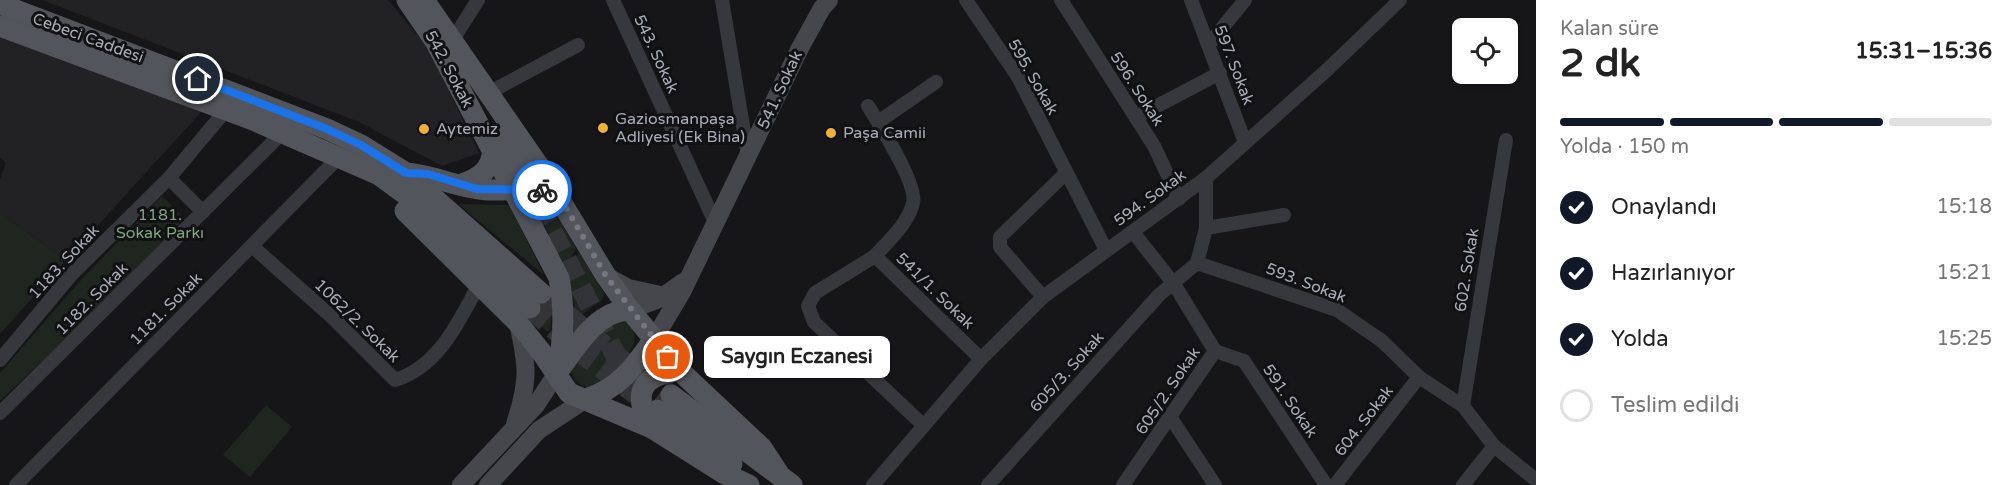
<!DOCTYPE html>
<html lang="tr">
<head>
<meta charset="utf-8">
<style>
	:root { --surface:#fff; --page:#f2f2f2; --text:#222; --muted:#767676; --line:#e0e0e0; --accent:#111827 }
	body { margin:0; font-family:"Varela Round",sans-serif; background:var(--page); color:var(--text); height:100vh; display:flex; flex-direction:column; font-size:22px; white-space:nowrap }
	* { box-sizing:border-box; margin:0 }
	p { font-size:20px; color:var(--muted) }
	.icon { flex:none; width:33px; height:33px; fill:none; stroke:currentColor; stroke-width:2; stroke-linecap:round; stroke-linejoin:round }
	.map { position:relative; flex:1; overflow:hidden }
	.panel { display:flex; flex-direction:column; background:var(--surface); width:480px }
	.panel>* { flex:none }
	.buttons { position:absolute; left:1452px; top:18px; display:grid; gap:12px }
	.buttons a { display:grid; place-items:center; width:66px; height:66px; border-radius:9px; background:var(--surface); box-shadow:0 2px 4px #0004; font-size:30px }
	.pin { position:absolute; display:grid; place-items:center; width:51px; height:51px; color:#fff; margin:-26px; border:3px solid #fff; border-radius:50%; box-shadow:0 2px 6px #0007 }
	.courier { position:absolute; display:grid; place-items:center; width:60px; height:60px; margin:-30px; border:4px solid #1a73e8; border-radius:50%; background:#fff; color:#222; box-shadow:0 2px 8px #0007 }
	.bubble { position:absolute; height:42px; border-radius:9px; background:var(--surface); box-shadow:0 2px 4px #0004; font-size:20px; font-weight:700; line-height:42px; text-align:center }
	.summary em { font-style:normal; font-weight:700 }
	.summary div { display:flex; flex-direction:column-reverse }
	.summary { display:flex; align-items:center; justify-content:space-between; height:102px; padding:0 24px }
	h1 { font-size:39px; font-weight:700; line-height:45px }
	.bar { display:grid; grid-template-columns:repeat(4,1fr); gap:9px 6px; align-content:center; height:72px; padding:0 24px }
	.bar i { height:8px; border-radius:4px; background:var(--line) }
	.bar .selected { background:var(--accent) }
	.bar p { grid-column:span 4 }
	ol { padding:0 24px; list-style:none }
	li { display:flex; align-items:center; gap:18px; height:66px }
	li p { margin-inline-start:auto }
	li .icon { padding:6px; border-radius:50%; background:var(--accent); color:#fff; stroke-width:4 }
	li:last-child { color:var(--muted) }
	li i { width:33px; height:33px; border:3px solid var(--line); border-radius:50% }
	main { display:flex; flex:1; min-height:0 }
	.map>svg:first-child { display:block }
	.built { fill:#222225 }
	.green { fill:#1e261f }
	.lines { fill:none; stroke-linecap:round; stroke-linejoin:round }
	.primary-tunnel { stroke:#333438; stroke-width:21; stroke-dasharray:21 10; stroke-linecap:butt }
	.street { stroke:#37383d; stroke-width:14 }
	.secondary { stroke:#45474d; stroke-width:18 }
	.primary { stroke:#53555c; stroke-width:21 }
	.done { stroke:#757880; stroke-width:6; stroke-dasharray:0 10.8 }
	.route { stroke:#1a73e8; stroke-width:8 }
	.poi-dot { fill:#f2b134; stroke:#111113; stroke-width:2 }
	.labels { text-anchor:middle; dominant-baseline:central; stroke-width:6; stroke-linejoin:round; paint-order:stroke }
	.street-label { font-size:16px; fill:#a8adb8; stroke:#111113 }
	.poi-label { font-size:16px; fill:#a8adb8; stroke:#111113; text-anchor:start }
	.park-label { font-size:16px; fill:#7fa381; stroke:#111113 }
</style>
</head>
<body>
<main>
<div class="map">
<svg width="1536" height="485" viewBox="0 0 1536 485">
	<rect width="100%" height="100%" fill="#161618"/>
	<!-- built -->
	<g class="built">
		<path d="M 42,0 L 388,0 L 428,48 L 479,153 L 442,166 L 359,122 Z"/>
		<path d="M 0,35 L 204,109 L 66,260 L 0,213 L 0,179 L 6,163 L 0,158 Z"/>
	</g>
	<!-- green -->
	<g class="green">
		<path d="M 162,196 L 188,222 L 0,401 L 0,373 L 81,280 Z"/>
		<path d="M 532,199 L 550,204 L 576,248 L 565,268 Z"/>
		<path d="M 458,204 L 509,205 L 544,275 Z"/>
		<path d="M 0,213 L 66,260 L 0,334 Z"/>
		<path d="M 579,252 L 604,294 L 602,300 L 577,318 L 567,272 Z"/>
		<path d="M 549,287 L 552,309 L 550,331 L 546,331 L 527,313 Z"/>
		<path d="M 625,320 C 654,339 610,378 592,388 C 581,387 573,381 571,369 L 603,326 Z"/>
		<path d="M 266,405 L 292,427 L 250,477 L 223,455 Z"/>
	</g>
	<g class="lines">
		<!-- primary-tunnel -->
		<g class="primary-tunnel">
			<path d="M 524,177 L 616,356"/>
			<path d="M 541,293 L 616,356 L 671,395"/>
			<path d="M 530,308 L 588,358 L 653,407"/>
		</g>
		<!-- street -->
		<g class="street">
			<path d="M 613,0 L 714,220"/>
			<path d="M 722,0 L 748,156"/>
			<path d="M 966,0 L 1018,77 L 1106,250"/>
			<path d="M 1061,0 L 1154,146 L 1179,199"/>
			<path d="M 1191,0 L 1245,142"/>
			<path d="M 452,41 L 478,0"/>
			<path d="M 1209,44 L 1245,0"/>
			<path d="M 490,92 L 578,45"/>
			<path d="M 868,106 C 878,122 918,185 913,203 C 908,224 889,240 875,256 L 981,359"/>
			<path d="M 1136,117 L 1220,73"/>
			<path d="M 878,122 L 936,82"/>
			<path d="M 169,178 L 203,212"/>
			<path d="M 1206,228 L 1284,215"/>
			<path d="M 252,246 L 333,318 L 395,380 C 438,367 458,323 478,286"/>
			<path d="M 875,256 L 815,293 L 808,306 L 814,322 L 922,424"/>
			<path d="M 1197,263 L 1337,310 L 1382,341 L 1419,377 L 1463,406 L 1494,446 L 1536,480"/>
			<path d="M 1043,297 L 1000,247 L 1000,237 L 1066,173"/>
			<path d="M 1215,351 L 1244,361 L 1326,485"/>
			<path d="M 0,360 L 72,274 L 169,178 L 226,110"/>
			<path d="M 1463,406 L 1506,140"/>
			<path d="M 0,413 L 283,132"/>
			<path d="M 1171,418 L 1215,485"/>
			<path d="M 16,485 L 340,156"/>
			<path d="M 873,485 L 981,359 L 1043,297 L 1206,178 L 1328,69 L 1400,0"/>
			<path d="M 988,485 L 1159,295 L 1197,263 L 1206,228 L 1206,178"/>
			<path d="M 1123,485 L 1215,351 L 1174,284 L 1133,232"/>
			<path d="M 1335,485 L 1419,377"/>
			<path d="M 1463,485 L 1494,446"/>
		</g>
		<!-- secondary -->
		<g class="secondary">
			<path d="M 606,276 L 628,288 L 665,296"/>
			<path d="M 630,310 L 659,299 L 683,282"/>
			<path d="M 654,339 L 682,292 L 800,48 L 822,8 L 829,0"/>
			<path d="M 515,424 C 529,381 528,367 518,323"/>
			<path d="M 461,485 L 536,405 L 557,373"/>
			<path d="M 488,485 L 539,430 L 586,399"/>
		</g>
		<!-- primary -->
		<g class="primary">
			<path d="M 407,0 L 435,41 L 559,278 C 565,310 564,341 557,373"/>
			<path d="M 424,0 L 543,172 L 606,276 L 630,310 L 680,371 L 762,448 L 779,474"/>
			<path d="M 0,4 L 327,129 L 361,145 L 406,173 L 541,293"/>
			<path d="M 0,26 L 253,120 L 379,175 L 405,194 L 530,308"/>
			<path d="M 500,133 L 523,175"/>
			<path d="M 406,173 C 433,175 453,186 479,189 C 513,194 527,181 561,199"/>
			<path d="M 462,184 C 480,178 491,170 493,150"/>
			<path d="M 405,211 L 518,323 L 542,353 L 569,393 L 652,428 L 725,474 L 749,485"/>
			<path d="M 560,369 C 577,345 598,310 630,310"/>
			<path d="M 671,395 L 792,485"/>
			<path d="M 586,399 C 619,389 635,366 654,339"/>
			<path d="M 657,410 L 732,464"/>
			<path d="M 652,428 C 631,394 641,374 680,371"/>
		</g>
	</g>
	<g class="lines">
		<!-- done -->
		<path class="done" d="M 542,190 L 561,199 L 606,276 L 668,357"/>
		<!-- route -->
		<path class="route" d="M 198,79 L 327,129 L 361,145 L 406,173 L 428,174 L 477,189 L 542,190"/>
	</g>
	<!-- markers -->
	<g class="poi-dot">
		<circle cx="603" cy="128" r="6"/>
		<circle cx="424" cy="129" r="6"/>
		<circle cx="831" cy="133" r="6"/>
	</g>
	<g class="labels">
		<!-- street labels -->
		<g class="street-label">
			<text transform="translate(88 38) rotate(20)">Cebeci Caddesi</text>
			<text transform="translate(656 54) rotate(65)">543. Sokak</text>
			<text transform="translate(1234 65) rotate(69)">597. Sokak</text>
			<text transform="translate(449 69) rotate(62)">542. Sokak</text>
			<text transform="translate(1033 77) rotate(60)">595. Sokak</text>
			<text transform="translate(1137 89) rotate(57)">596. Sokak</text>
			<text transform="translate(780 90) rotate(-65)">541. Sokak</text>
			<text transform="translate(1150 198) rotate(-36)">594. Sokak</text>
			<text transform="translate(64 262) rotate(-47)">1183. Sokak</text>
			<text transform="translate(1467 270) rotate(-81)">602. Sokak</text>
			<text transform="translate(1306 283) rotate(21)">593. Sokak</text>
			<text transform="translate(935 291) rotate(44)">541/1. Sokak</text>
			<text transform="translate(92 299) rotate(-45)">1182. Sokak</text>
			<text transform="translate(166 309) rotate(-45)">1181. Sokak</text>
			<text transform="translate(357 321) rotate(44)">1062/2. Sokak</text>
			<text transform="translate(1067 372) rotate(-48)">605/3. Sokak</text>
			<text transform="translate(1168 391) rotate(-56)">605/2. Sokak</text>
			<text transform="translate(1290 401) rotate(56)">591. Sokak</text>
			<text transform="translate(1364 421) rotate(-52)">604. Sokak</text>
		</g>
		<!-- poi labels -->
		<g class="poi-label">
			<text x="615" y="119">Gaziosmanpaşa<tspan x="615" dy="18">Adliyesi (Ek Bina)</tspan></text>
			<text x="436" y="129">Aytemiz</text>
			<text x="843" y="133">Paşa Camii</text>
		</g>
		<!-- park labels -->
		<g class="park-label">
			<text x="160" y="215">1181.<tspan x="160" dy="18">Sokak Parkı</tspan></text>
		</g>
	</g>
</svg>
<div class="buttons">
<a><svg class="icon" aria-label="locate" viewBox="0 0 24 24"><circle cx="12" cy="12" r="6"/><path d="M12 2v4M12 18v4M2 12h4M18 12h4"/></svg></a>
</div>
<div class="pin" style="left:668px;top:357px;background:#ea580c"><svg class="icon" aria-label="bag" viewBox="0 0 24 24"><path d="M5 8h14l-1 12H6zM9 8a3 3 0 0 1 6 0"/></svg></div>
<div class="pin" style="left:198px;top:79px;background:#1f2937"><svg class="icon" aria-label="home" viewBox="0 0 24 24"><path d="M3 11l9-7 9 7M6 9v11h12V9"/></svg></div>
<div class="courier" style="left:542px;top:190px"><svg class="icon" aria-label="bike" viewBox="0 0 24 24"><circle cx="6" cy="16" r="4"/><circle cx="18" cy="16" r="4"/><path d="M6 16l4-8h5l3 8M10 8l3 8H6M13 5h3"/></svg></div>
<div class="bubble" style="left:704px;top:336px;width:186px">Saygın Eczanesi</div>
</div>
<section class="panel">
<div class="summary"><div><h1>2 dk</h1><p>Kalan süre</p></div><em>15:31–15:36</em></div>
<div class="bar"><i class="selected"></i><i class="selected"></i><i class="selected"></i><i></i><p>Yolda · 150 m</p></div>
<ol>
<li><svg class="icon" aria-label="check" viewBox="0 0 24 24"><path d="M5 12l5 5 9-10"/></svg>Onaylandı<p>15:18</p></li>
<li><svg class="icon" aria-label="check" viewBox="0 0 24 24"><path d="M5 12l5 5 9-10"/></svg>Hazırlanıyor<p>15:21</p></li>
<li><svg class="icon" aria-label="check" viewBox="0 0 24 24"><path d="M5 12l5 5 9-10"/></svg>Yolda<p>15:25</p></li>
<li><i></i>Teslim edildi</li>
</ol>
</section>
</main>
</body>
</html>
